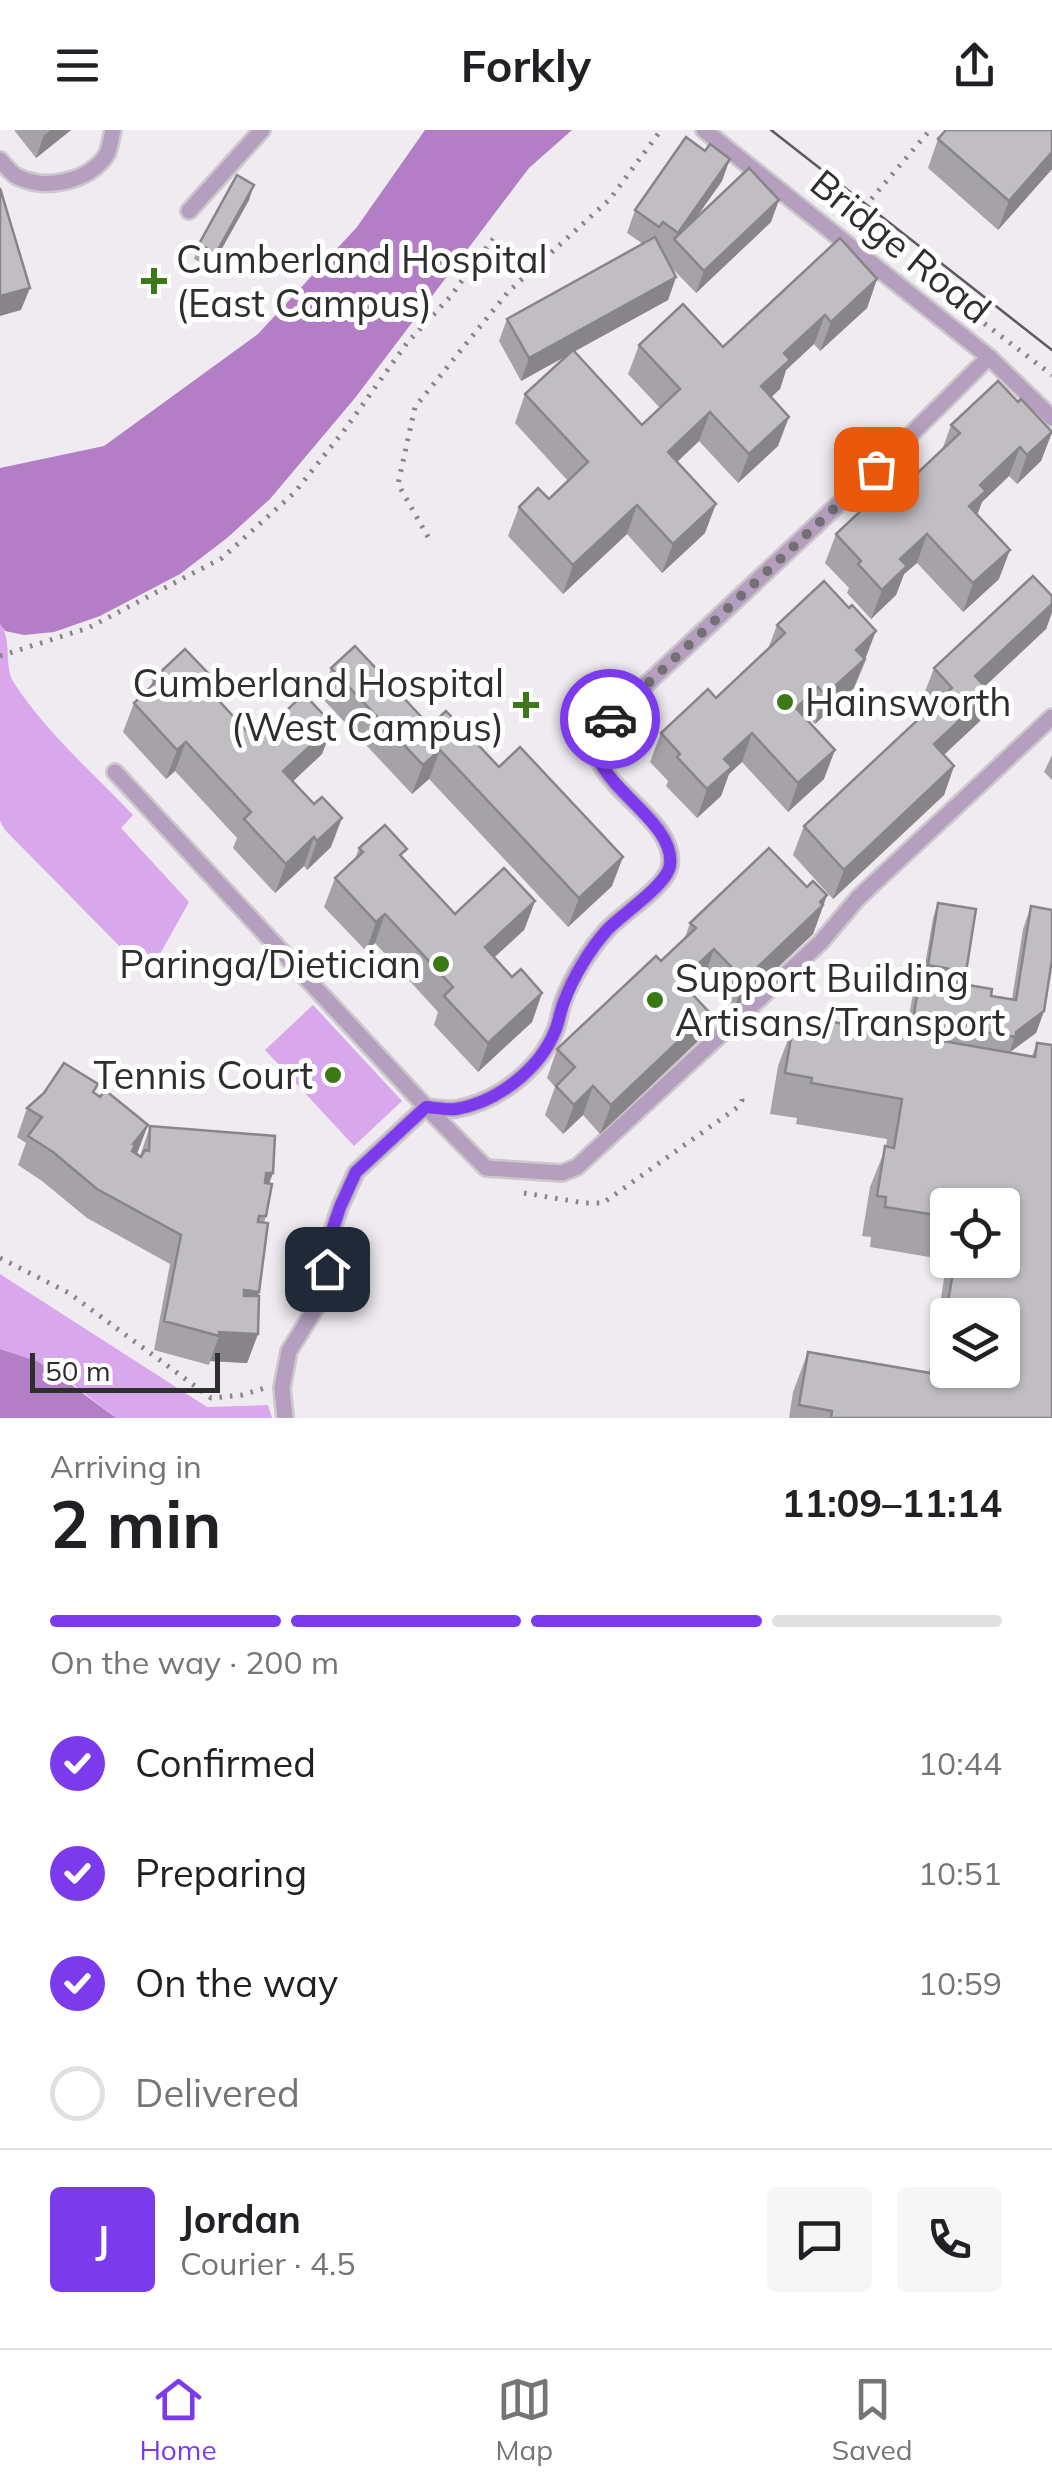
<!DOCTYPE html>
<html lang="en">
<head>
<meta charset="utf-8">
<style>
	:root { --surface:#fff; --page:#f6f6f6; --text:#202124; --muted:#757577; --line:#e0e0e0; --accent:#7c3aed }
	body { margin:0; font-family:Mulish,sans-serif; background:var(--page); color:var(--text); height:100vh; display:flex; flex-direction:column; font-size:38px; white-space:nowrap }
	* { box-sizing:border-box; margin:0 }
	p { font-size:32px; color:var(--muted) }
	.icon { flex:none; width:55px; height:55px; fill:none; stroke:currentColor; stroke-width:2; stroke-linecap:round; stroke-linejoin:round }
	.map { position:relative; height:1288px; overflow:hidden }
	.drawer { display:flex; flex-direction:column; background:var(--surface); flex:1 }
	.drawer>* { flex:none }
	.buttons { position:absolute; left:930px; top:1058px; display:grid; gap:20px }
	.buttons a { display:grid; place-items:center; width:90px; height:90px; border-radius:10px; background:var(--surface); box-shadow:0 2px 8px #0004; font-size:50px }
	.scale { position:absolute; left:30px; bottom:25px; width:190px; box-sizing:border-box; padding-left:10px; border:5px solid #2f2e2f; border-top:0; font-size:28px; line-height:35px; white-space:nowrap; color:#2f2e2f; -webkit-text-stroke:8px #fff; paint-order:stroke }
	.pin { position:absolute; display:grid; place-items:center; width:85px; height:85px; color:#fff; margin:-42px; border-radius:20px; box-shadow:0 5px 15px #0006 }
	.courier { position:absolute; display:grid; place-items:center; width:100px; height:100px; margin:-50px; border:8px solid #7c3aed; border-radius:50%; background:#fff; color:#222; box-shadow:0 2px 12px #0007 }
	.head em { font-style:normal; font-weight:700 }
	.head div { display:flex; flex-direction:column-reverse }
	.head { display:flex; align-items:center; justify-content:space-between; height:170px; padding:0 50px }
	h1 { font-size:65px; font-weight:700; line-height:75px }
	.bar { display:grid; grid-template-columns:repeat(4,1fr); gap:15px 10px; align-content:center; height:120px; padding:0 50px }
	.bar i { height:12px; border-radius:8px; background:var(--line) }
	.bar .on { background:var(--accent) }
	.bar p { grid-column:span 4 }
	.line { display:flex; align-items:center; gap:25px; padding:0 50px; border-top:2px solid var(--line) }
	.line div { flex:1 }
	.round { display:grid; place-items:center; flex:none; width:105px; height:105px; border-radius:10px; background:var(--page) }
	ol { padding:0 50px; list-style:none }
	li { display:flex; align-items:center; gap:30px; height:110px }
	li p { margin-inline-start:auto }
	li .icon { padding:10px; border-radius:50%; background:var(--accent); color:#fff; stroke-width:4 }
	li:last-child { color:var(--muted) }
	li i { width:55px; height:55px; border:5px solid var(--line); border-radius:50% }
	header { display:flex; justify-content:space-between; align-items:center; height:130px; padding:0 50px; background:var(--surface); font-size:45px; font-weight:700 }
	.tab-bar { display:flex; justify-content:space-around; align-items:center; height:140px; border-top:2px solid var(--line); background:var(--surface); font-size:28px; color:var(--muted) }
	.tab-bar a { display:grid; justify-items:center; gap:5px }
	.tab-bar .on { color:var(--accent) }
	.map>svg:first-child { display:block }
	.green { fill:#d9a7ec }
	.water { fill:#b37ec5 }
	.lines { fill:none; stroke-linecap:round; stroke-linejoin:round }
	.service-casing { stroke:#ccc9cd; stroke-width:20 }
	.path { stroke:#878588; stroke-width:5; stroke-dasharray:2.5 8; stroke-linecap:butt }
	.service { stroke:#b59ebe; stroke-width:15 }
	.tram { stroke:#5c5a5c; stroke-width:2.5 }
	.wall { fill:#a6a3a8; fill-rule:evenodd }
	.shaded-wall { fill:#878588 }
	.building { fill:#c1bec3; stroke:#878588; stroke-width:2.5; fill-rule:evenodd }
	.done { stroke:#727073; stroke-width:10; stroke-dasharray:0 18 }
	.route { stroke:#7c3aed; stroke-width:12 }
	.poi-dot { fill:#3a7915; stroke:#fff; stroke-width:4 }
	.labels { text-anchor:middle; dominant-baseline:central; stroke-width:10; stroke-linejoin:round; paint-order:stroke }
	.street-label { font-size:38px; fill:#2f2e2f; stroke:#fff }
	.poi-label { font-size:38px; fill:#2f2e2f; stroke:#fff; text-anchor:start }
</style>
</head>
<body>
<header><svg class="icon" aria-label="menu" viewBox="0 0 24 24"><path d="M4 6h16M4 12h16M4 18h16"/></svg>Forkly<svg class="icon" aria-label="share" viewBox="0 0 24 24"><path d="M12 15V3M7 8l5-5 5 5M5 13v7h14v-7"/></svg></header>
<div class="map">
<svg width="1052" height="1288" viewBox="0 0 1052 1288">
	<rect width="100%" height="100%" fill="#efebf0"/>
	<!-- green -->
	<g class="green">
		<path d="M 0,494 C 13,510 3,536 14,553 C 46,602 93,643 133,685 L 121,698 L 189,772 L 160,824 L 143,840 L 5,700 L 0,691 Z"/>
		<path d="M 313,875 L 402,971 L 354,1016 L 265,920 Z"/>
		<path d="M 0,1144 L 207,1277 L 268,1275 L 272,1288 L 116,1288 L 74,1255 L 37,1231 L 0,1219 Z"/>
	</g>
	<!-- water -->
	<g class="water">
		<path d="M 425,0 L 572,0 L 529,38 L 355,268 L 270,369 L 227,408 L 180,444 L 100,486 L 54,502 L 24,505 L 5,501 L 0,494 L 0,338 L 104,316 L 258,204 L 357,97 Z"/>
		<path d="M 0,1219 L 37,1231 L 53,1241 L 116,1288 L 0,1288 Z"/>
	</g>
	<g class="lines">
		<defs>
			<g id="service">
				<path d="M 704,0 L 989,227 L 1052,288"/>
				<path d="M 0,30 C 5,35 11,44 18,47 C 47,61 90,51 107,24 C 110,17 111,8 113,0"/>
				<path d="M 189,81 L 262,0"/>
				<path d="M 115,642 L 426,977 L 486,1038 L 562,1043 L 577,1037 L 821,812 L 858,768 L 1052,587"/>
				<path d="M 285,1288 L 282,1258 L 289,1221 L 317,1176 L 327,1139 L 331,1104 L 340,1077 L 356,1042 L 426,977 C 436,978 447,980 456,979 C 497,972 539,940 555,901 C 559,892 560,881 563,872 C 572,847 590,819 607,800 C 622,783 667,757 670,735 C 677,681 567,649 604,594 L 876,339 L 989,227"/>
			</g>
		</defs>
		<!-- service casing -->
		<use href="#service" class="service-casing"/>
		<!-- path -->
		<g class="path">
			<path d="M 851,93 L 930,0"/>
			<path d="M 951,168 L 1052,245"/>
			<path d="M 428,407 L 398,354 L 415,277 L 508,162 L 610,69 L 661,0"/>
			<path d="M 0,526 L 88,498 L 222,428 L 295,362 L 346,298 L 407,213 L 450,167 L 496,105"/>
			<path d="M 524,1063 L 584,1073 L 603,1073 L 738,977 L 742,970 L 739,963"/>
			<path d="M 0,1128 L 69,1163 L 211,1268 L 242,1265 L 265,1258"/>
		</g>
		<!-- service -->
		<use href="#service" class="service"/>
		<!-- tram -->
		<path class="tram" d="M 771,0 L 1052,220"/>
	</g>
	<!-- wall -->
	<g class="wall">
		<path d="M 14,0 L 71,0 L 36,28 Z"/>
		<path d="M 1052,0 L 1052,39 L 998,100 L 928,38 L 938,9 Z"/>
		<path d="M 722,51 L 696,88 L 771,92 L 696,163 L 670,136 L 676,147 L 668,170 L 574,221 L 642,295 L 660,278 L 628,244 L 639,215 L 723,217 L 877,149 L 867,178 L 820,221 L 814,214 L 786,240 L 780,259 L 771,267 L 778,316 L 738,353 L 699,311 L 677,332 L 705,403 L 662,443 L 627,404 L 563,464 L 508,406 L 519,377 L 549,369 L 568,351 L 515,293 L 525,264 L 565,226 L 521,251 L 499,211 L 507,189 L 643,114 L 627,103 L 635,80 Z"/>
		<path d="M 249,70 L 211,138 L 194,129 L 199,114 Z"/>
		<path d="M 1018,272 L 1052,302 L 1041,331 L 1017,354 L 1009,346 L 982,372 L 977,385 L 999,449 L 963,482 L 917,433 L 904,444 L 896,465 L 871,489 L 847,463 L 849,458 L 825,433 L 836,404 L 891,368 L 942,320 L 951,295 Z"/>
		<path d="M 1052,466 L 1052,482 L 1046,499 L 985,556 L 980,591 L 944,625 L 954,636 L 944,665 L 833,769 L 793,725 L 804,696 L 932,576 L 923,567 L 934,538 Z"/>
		<path d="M 777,495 L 866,530 L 854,558 L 815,594 L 807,586 L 805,588 L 824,649 L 788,682 L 742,632 L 729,644 L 721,666 L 697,688 L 666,656 L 668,651 L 650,632 L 661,603 L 716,568 L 768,519 Z"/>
		<path d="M 331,538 L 499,637 L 612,756 L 568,797 L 429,649 L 412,664 L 321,567 Z"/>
		<path d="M 153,549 L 204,554 L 255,610 L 333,595 L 322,624 L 293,651 L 331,717 L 307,740 L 304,736 L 275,763 L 233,718 L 237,708 L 175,641 L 166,649 L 123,602 L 134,573 L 150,558 Z"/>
		<path d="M 1052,625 L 1052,650 L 1044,642 Z"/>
		<path d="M 359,718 L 403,729 L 455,784 L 535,771 L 524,800 L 494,827 L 512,847 L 542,863 L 532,892 L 478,942 L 434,895 L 438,882 L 375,813 L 366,821 L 324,777 L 335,748 L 355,729 Z"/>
		<path d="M 807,757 L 827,765 L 813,804 L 734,879 L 704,848 L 690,861 L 698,911 L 600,1004 L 583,985 L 563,1004 L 545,985 L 555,957 L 547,948 L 557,919 L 661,831 L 684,810 L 690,793 Z"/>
		<path d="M 938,773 L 966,842 L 962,854 L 991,866 L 1012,869 L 1023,799 L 1031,776 L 1044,881 L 1036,903 L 1010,922 L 1032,926 L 1037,913 L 1052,1288 L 789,1288 L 793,1262 L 808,1222 L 929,1243 L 947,1130 L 870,1117 L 871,1107 L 862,1106 L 870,1057 L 886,1017 L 887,1009 L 796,994 L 797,988 L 770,984 L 778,936 L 793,896 L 817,900 L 821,890 L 906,905 L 912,869 L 920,847 L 923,847 L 933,788 ZM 948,1075 L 1002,1130 L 948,1130 Z"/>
		<path d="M 95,964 L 140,1026 L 150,996 L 273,1043 L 269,1053 L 266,1086 L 264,1093 L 259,1162 L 258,1166 L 258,1204 L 247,1233 L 210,1231 L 209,1235 L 154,1220 L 170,1134 L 87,1088 L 42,1051 L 18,1035 L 26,1013 L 17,1007 L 27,978 Z"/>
	</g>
	<!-- shaded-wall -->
	<g class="shaded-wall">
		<path d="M 51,0 L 71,0 L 36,28 L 44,5 Z"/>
		<path d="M 1052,22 L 1052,39 L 998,100 L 1009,71 Z"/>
		<path d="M 730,29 L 722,51 L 678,113 L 675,110 L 678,103 Z"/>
		<path d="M 254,55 L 249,70 L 211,138 L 216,123 Z"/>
		<path d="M 779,70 L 771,92 L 696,163 L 704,141 Z"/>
		<path d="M 676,147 L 668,170 L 521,251 L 529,228 Z"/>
		<path d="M 877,149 L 867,178 L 820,221 L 831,192 Z"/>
		<path d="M 30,158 L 21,180 L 0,186 L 0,166 Z"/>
		<path d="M 825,185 L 814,214 L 786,240 L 780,259 L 751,286 L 761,256 L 784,223 Z"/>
		<path d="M 710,282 L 699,311 L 657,351 L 668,322 Z"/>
		<path d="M 789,287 L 778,316 L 738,353 L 749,324 Z"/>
		<path d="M 1052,302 L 1041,331 L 1017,354 L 1027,325 Z"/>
		<path d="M 1020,317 L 1009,346 L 982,372 L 975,390 L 969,376 L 980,355 Z"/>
		<path d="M 716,374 L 705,403 L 662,443 L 673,414 Z"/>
		<path d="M 637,375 L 627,404 L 563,464 L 573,435 Z"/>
		<path d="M 927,404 L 917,433 L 904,444 L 896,465 L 871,489 L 882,460 L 900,429 Z"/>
		<path d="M 1010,420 L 999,449 L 963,482 L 973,453 Z"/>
		<path d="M 1052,474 L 1052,482 L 1046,499 L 965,575 L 975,546 Z"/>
		<path d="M 876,501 L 854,558 L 815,594 L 825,565 L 856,520 Z"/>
		<path d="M 818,557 L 807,586 L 785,607 L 796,578 Z"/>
		<path d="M 990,562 L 980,591 L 924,643 L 934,614 Z"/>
		<path d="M 333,595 L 322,624 L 273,670 L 283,641 Z"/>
		<path d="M 752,603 L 742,632 L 729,644 L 721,666 L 697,688 L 707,659 L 724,629 Z"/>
		<path d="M 186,612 L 175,641 L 166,649 L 177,620 Z"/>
		<path d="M 440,620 L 429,649 L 412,664 L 423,635 Z"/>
		<path d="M 835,620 L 824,649 L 788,682 L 798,653 Z"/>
		<path d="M 954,636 L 944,665 L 833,769 L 844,740 Z"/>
		<path d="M 342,688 L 331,717 L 307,740 L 317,711 Z"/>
		<path d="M 314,707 L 304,736 L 275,763 L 286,734 Z"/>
		<path d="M 623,727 L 612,756 L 568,797 L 579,768 Z"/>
		<path d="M 827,765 L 813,804 L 734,879 L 744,850 Z"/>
		<path d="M 535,771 L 524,800 L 474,846 L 485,817 Z"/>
		<path d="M 385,784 L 375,813 L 366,821 L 376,792 Z"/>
		<path d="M 714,819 L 704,848 L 670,880 L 680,851 Z"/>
		<path d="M 542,863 L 532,892 L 478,942 L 488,913 Z"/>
		<path d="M 1044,881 L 1036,903 L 1010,922 L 1016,902 Z"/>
		<path d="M 709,882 L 698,911 L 600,1004 L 611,975 Z"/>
		<path d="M 593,956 L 583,985 L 563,1004 L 574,975 Z"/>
		<path d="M 148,995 L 137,1024 L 127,1037 L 133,1014 Z"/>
		<path d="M 266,1043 L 273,1043 L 262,1072 Z"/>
		<path d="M 244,1160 L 259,1162 L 249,1191 L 233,1189 Z"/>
		<path d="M 219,1202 L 258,1204 L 247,1233 L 210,1231 L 219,1206 Z"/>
	</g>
	<!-- building -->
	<g class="building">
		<path d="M 946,0 L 1052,0 L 1052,22 L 1009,71 L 938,9 Z"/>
		<path d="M 686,7 L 705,21 L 710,14 L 730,29 L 678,103 L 663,92 L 659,97 L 635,80 Z"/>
		<path d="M 749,38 L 779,70 L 704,141 L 674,109 Z"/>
		<path d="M 237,45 L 254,55 L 216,123 L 199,114 Z"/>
		<path d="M 0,58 L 30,158 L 0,166 Z"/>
		<path d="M 655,107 L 676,147 L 529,228 L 507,189 Z"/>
		<path d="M 840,108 L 877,149 L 831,192 L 825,185 L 784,223 L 790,230 L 761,256 L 789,287 L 749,324 L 710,282 L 668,322 L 716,374 L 673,414 L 637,375 L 573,435 L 519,377 L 538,358 L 549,369 L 588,332 L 525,264 L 573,220 L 642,295 L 680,259 L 639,215 L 683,174 L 723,217 Z"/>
		<path d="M 998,251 L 1018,272 L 1021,269 L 1052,302 L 1027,325 L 1020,317 L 980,355 L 986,361 L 969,376 L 1010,420 L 973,453 L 927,404 L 900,429 L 907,436 L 882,460 L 858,434 L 861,431 L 836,404 L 883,360 L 891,368 L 960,303 L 951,295 Z"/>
		<path d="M 1033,446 L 1052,466 L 1052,474 L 975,546 L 990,562 L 934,614 L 954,636 L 844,740 L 804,696 L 952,558 L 934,538 Z"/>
		<path d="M 824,451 L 849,478 L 852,475 L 876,501 L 856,520 L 865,529 L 825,565 L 818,557 L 796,578 L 835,620 L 798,653 L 752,603 L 724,629 L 732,637 L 707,659 L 677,627 L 680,624 L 661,603 L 708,559 L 716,568 L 785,503 L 777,495 Z"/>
		<path d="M 355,516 L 430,596 L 446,581 L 499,637 L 520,617 L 623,727 L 579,768 L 440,620 L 423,635 L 331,538 Z"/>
		<path d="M 185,519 L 208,543 L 200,550 L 255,610 L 304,564 L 333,595 L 283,641 L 314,674 L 322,667 L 342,688 L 317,711 L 314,707 L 286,734 L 244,689 L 251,682 L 186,612 L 177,620 L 134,573 L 156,552 L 153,549 Z"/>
		<path d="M 385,695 L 407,719 L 400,725 L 455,784 L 504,738 L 535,771 L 485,817 L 512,847 L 521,839 L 542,863 L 488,913 L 444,866 L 453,857 L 385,784 L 376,792 L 335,748 L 363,722 L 359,718 Z"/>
		<path d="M 769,718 L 807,757 L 813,751 L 827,765 L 820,772 L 823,775 L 744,850 L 714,819 L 680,851 L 709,882 L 611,975 L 593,956 L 574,975 L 556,956 L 575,937 L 557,919 L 656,826 L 661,831 L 696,798 L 690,793 Z"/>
		<path d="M 938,773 L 976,779 L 966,842 L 928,835 Z"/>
		<path d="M 1031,776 L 1052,780 L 1052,830 L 1044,881 L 1016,902 L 1016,907 L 985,902 L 986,896 L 914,884 L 920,847 L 992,859 L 991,866 L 1016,870 Z"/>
		<path d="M 821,890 L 1035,927 L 1037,913 L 1052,915 L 1052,1288 L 831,1288 L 832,1281 L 799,1275 L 808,1222 L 936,1244 L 955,1130 L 1002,1130 L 1002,1075 L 948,1075 L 948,1087 L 885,1077 L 886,1067 L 877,1066 L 885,1016 L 894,1018 L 902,969 L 811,953 L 812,948 L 785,943 L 793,896 L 819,900 ZM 948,1185 L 1002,1185 L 1002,1240 L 948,1240 Z"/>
		<path d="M 64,933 L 98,954 L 93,962 L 100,967 L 105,960 L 148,995 L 133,1014 L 135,1015 L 132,1021 L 141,1027 L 145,1020 L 149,1021 L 150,996 L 275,1006 L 273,1043 L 266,1043 L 265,1053 L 272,1054 L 266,1086 L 259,1086 L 258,1092 L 268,1093 L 259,1162 L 244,1160 L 244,1166 L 259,1166 L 258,1204 L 219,1202 L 219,1206 L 164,1191 L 181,1105 L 97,1059 L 53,1022 L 28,1006 L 42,987 L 27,978 L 44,963 Z"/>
	</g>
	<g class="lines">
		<!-- done -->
		<path class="done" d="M 610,589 L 876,339"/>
		<!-- route -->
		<path class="route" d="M 327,1139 L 331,1104 L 340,1077 L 356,1042 L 426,977 C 436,978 447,980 456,979 C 497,972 539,940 555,901 C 559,892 560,881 564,872 C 573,847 590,819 607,800 C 622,784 668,754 670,735 C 677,682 556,639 610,589"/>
	</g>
	<!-- markers -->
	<g class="poi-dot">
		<path d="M149 136h10v10h10v10h-10v10h-10v-10h-10v-10h10z"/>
		<circle cx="785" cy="572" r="10"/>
		<path d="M521 560h10v10h10v10h-10v10h-10v-10h-10v-10h10z"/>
		<circle cx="441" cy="834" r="10"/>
		<circle cx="655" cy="870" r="10"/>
		<circle cx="333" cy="945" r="10"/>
	</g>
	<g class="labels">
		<!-- street labels -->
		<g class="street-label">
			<text transform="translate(901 116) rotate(39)">Bridge Road</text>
		</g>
		<!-- poi labels -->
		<g class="poi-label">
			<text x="176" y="129">Cumberland Hospital<tspan x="176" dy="44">(East Campus)</tspan></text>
			<text x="504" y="553" text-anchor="end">Cumberland Hospital<tspan x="504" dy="44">(West Campus)</tspan></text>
			<text x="805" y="572">Hainsworth</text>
			<text x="421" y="834" text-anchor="end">Paringa/Dietician</text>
			<text x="675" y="848">Support Building<tspan x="675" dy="44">Artisans/Transport</tspan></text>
			<text x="313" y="945" text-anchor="end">Tennis Court</text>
		</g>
	</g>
</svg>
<div class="buttons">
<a><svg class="icon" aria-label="locate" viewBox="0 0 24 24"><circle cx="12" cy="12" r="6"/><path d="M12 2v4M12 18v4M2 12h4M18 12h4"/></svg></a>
<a><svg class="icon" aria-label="layers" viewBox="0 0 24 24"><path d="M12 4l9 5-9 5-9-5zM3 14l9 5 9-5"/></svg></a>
</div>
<div class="scale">50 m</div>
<div class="pin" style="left:876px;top:339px;background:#ea580c"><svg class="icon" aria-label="bag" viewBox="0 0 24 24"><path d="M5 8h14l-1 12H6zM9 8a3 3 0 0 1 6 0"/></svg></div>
<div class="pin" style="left:327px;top:1139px;background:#1f2937"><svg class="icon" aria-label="home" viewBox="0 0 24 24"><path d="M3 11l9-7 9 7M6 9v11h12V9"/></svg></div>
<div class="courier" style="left:610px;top:589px"><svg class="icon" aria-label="car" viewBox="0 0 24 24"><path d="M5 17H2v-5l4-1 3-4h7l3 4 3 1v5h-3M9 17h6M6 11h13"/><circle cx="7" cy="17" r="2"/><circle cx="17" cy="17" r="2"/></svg></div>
</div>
<section class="drawer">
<div class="head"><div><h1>2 min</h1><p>Arriving in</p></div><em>11:09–11:14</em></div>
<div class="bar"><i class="on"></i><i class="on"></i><i class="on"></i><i></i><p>On the way · 200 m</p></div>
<ol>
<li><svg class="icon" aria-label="check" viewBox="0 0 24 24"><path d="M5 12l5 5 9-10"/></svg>Confirmed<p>10:44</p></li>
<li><svg class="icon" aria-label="check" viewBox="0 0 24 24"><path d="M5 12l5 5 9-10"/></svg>Preparing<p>10:51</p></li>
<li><svg class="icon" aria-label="check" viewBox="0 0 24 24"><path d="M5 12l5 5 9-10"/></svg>On the way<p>10:59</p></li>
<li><i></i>Delivered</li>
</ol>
<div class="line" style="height:180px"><b class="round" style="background:var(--accent);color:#fff">J</b><div><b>Jordan</b><p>Courier · 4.5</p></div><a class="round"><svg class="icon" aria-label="chat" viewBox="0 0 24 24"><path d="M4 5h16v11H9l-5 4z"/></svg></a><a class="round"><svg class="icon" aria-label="phone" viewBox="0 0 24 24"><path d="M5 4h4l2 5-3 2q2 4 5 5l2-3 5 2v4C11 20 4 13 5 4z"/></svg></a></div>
</section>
<nav class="tab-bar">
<a class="on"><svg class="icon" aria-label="home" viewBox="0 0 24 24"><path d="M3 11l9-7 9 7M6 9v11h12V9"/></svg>Home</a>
<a><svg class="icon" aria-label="map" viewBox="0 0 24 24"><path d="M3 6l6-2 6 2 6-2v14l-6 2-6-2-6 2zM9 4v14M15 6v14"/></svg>Map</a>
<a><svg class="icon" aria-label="saved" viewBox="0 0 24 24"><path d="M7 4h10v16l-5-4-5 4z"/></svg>Saved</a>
</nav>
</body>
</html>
